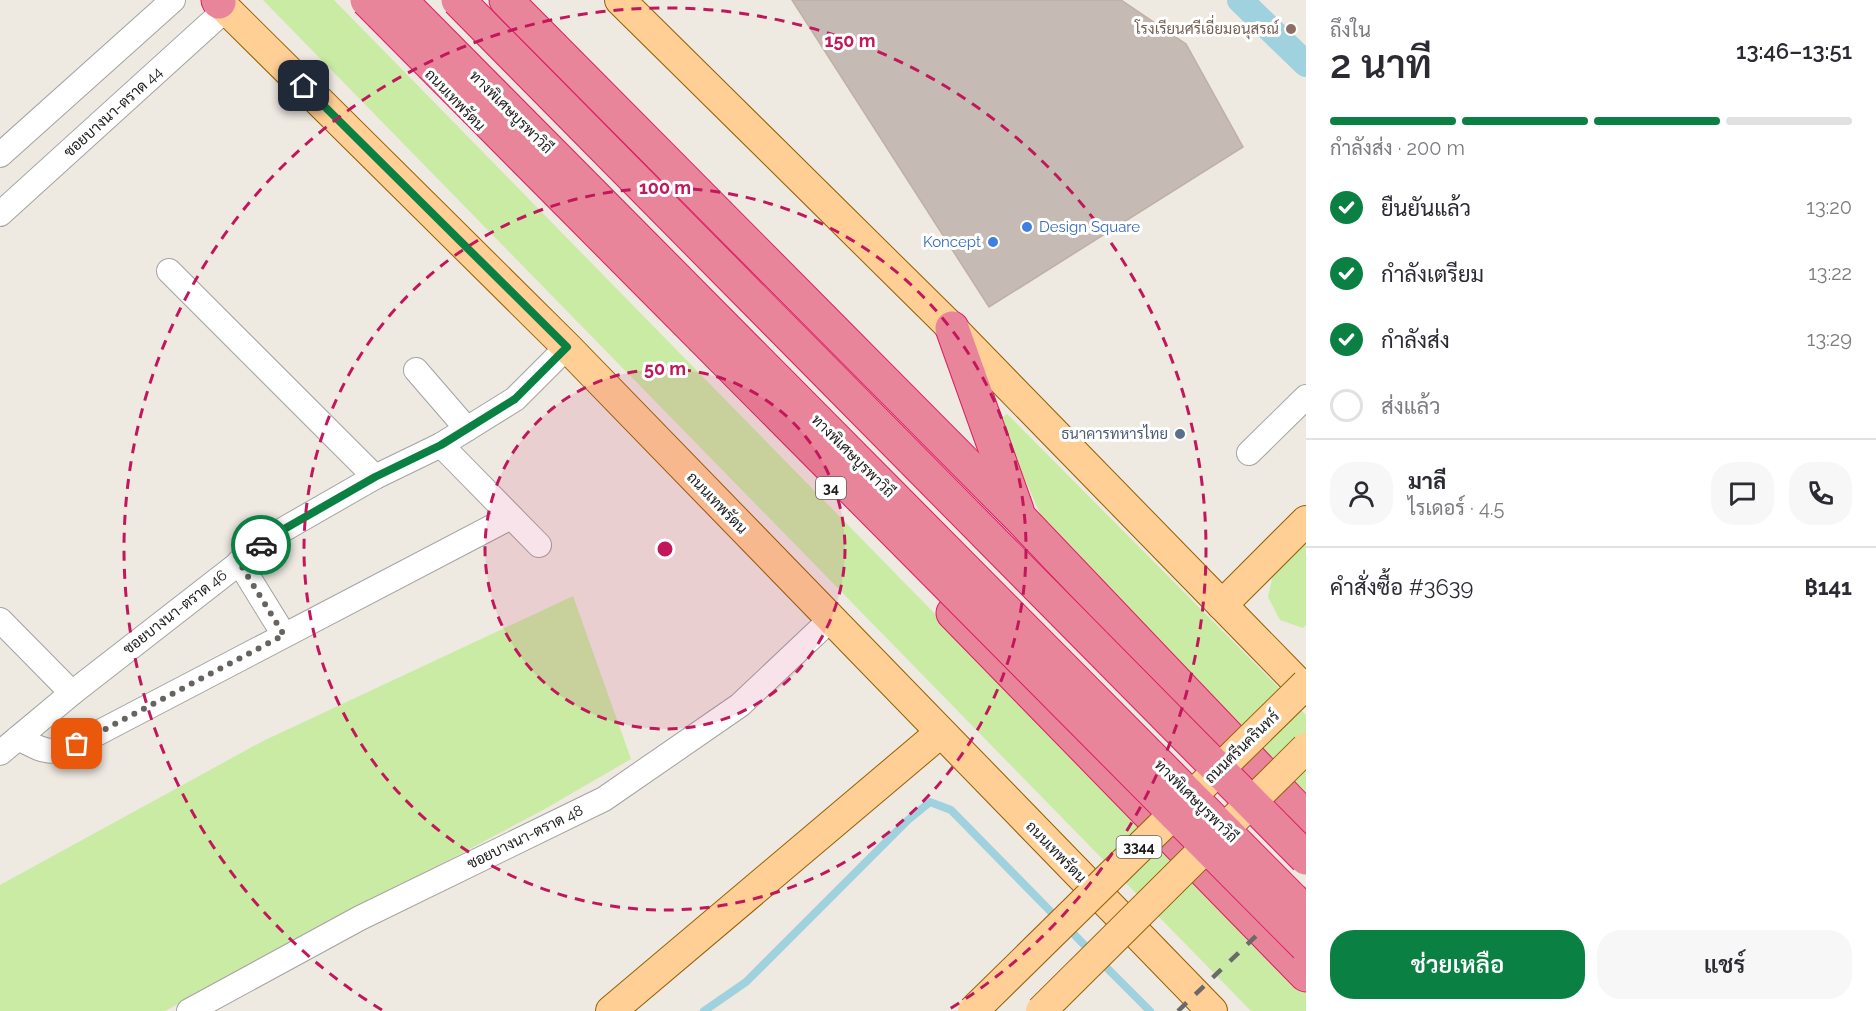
<!DOCTYPE html>
<html lang="th">
<head>
<meta charset="utf-8">
<style>
	:root { --surface:#fff; --page:#f7f7f7; --text:#2b2b33; --muted:#7c7c81; --line:#e1e1e2; --accent:#0b8043 }
	body { margin:0; font-family:Raleway,Sarabun,sans-serif; background:var(--page); color:var(--text); height:100vh; display:flex; flex-direction:column; font-size:22px; white-space:nowrap }
	* { box-sizing:border-box; margin:0 }
	p { font-size:20px; color:var(--muted) }
	.icon { flex:none; width:33px; height:33px; fill:none; stroke:currentColor; stroke-width:2; stroke-linecap:round; stroke-linejoin:round }
	.map { position:relative; flex:1; overflow:hidden }
	.drawer { display:flex; flex-direction:column; background:var(--surface); width:570px }
	.drawer>* { flex:none }
	.pin { position:absolute; display:grid; place-items:center; width:51px; height:51px; color:#fff; margin:-26px; border-radius:12px; box-shadow:0 3px 9px #0006 }
	.courier { position:absolute; display:grid; place-items:center; width:60px; height:60px; margin:-30px; border:4px solid #0b8043; border-radius:50%; background:#fff; color:#222; box-shadow:0 2px 8px #0007 }
	.overview em { font-style:normal; font-weight:600 }
	.overview div { display:flex; flex-direction:column-reverse }
	.overview { display:flex; align-items:center; justify-content:space-between; height:102px; padding:0 24px }
	h1 { font-size:39px; font-weight:600; line-height:45px }
	.bar { display:grid; grid-template-columns:repeat(4,1fr); gap:9px 6px; align-content:center; height:72px; padding:0 24px }
	.bar i { height:8px; border-radius:4px; background:var(--line) }
	.bar .selected { background:var(--accent) }
	.bar p { grid-column:span 4 }
	.line { display:flex; align-items:center; gap:15px; padding:0 24px; border-top:2px solid var(--line) }
	.line div { flex:1 }
	.round { display:grid; place-items:center; flex:none; width:63px; height:63px; border-radius:24px; background:var(--page) }
	ol { padding:0 24px; list-style:none }
	li { display:flex; align-items:center; gap:18px; height:66px }
	li p { margin-inline-start:auto }
	li .icon { padding:6px; border-radius:50%; background:var(--accent); color:#fff; stroke-width:4 }
	li:last-child { color:var(--muted) }
	li i { width:33px; height:33px; border:3px solid var(--line); border-radius:50% }
	.cta { display:flex; gap:12px; margin-top:auto; padding:12px 24px }
	.cta a { flex:1; height:69px; border-radius:24px; background:var(--accent); color:#fff; font-size:24px; font-weight:600; line-height:69px; text-align:center }
	.cta a+a { background:var(--page); color:var(--text) }
	main { display:flex; flex:1; min-height:0 }
	.map>svg:first-child { display:block }
	.grass { fill:#c9eba4 }
	.lines { fill:none; stroke-linecap:round; stroke-linejoin:round }
	.stream { stroke:#9fd1de; stroke-width:8 }
	.canal { stroke:#9fd1de; stroke-width:26 }
	.building { fill:#c6bbb4; stroke:#c0afa3; stroke-width:1.5 }
	.minor-casing { stroke:#a3a3a3; stroke-width:26 }
	.major-casing { stroke:#945f00; stroke-width:32 }
	.highway-casing { stroke:#dd1d64; stroke-width:35 }
	.minor { stroke:#fff; stroke-width:24 }
	.major { stroke:#ffcf95; stroke-width:30 }
	.highway { stroke:#e9859a; stroke-width:33 }
	.rail { stroke:#6a6a6a; stroke-width:4.5; stroke-dasharray:12 12; stroke-linecap:butt }
	.major-bridge-casing { stroke:#945f00; stroke-width:32; stroke-linecap:butt }
	.highway-bridge-casing { stroke:#dd1d64; stroke-width:35; stroke-linecap:butt }
	.major-bridge { stroke:#ffcf95; stroke-width:30 }
	.highway-bridge { stroke:#e9859a; stroke-width:33 }
	.done { stroke:#666461; stroke-width:6; stroke-dasharray:0 10.8 }
	.route { stroke:#0b8043; stroke-width:8 }
	.ring { fill:none; stroke:#c2185b; stroke-width:3; stroke-dasharray:10 8 }
	.education-dot { fill:#8d6e63; stroke:#fff; stroke-width:2 }
	.shop-dot { fill:#3f7fe0; stroke:#fff; stroke-width:2 }
	.service-dot { fill:#5c6f8a; stroke:#fff; stroke-width:2 }
	.labels { text-anchor:middle; dominant-baseline:central; stroke-width:6; stroke-linejoin:round; paint-order:stroke }
	.shield { fill:#fff; stroke:#606060; stroke-width:1.5 }
	.shield-label { font-size:14px; font-weight:bold; fill:#1c1c1c }
	.education-label { font-size:15px; fill:#785e54; stroke:#fff; text-anchor:end }
	.street-label { font-size:15px; fill:#1c1c1c; stroke:#fff }
	.shop-label { font-size:15px; fill:#366cbe; stroke:#fff; text-anchor:start }
	.service-label { font-size:15px; fill:#4e5e75; stroke:#fff; text-anchor:end }
	.centre { fill:#c2185b; stroke:#fff; stroke-width:3 }
	.ring-label { font-size:18px; text-anchor:middle; font-weight:bold; fill:#c2185b; stroke:#fff; stroke-width:6; stroke-linejoin:round; paint-order:stroke }
</style>
</head>
<body>
<main>
<div class="map">
<svg width="1306" height="1011" viewBox="0 0 1306 1011">
	<rect width="100%" height="100%" fill="#eee9e1"/>
	<!-- grass -->
	<g class="grass">
		<path d="M 263,0 L 334,0 L 1306,993 L 1306,1011 L 1251,1011 Z"/>
		<path d="M 1007,414 L 1306,715 L 1306,803 L 1048,532 L 999,420 Z"/>
		<path d="M 1306,541 L 1306,625 L 1303,628 L 1280,620 L 1268,597 L 1274,569 Z"/>
		<path d="M 573,596 L 631,759 L 543,810 L 165,1011 L 0,1011 L 0,885 L 263,741 Z"/>
	</g>
	<g class="lines">
		<!-- stream -->
		<g class="stream">
			<path d="M 1068,928 L 1091,952"/>
			<path d="M 1099,960 L 1150,1011"/>
			<path d="M 704,1011 L 746,982 L 908,820 L 930,802 L 951,810 L 1059,920"/>
		</g>
		<!-- canal -->
		<path class="canal" d="M 1240,0 L 1306,64"/>
	</g>
	<!-- building -->
	<path class="building" d="M 792,0 L 1121,0 L 1186,44 L 1243,147 L 989,307 Z"/>
	<g class="lines">
		<defs>
			<g id="minor">
				<path d="M 0,155 L 173,0"/>
				<path d="M 0,214 L 226,9"/>
				<path d="M 169,271 L 375,477"/>
				<path d="M 416,370 L 467,429"/>
				<path d="M 441,445 L 539,545"/>
				<path d="M 1249,453 L 1306,397"/>
				<path d="M 239,562 L 284,635"/>
				<path d="M 0,620 L 72,693"/>
				<path d="M 18,738 C 46,752 47,755 77,744 L 511,517"/>
				<path d="M 0,753 L 72,693 L 279,532 L 375,477 L 441,445 L 515,399 L 567,347"/>
				<path d="M 189,1011 L 360,918 L 604,799 L 740,705 L 830,620"/>
			</g>
			<g id="major">
				<path d="M 217,0 L 567,347 L 1212,1011"/>
				<path d="M 620,0 L 952,328 L 1306,691"/>
				<path d="M 1222,605 L 1306,521"/>
				<path d="M 611,1011 L 940,733"/>
			</g>
			<g id="highway">
				<path d="M 218,0 L 219,2"/>
				<path d="M 506,0 L 1020,518 L 1306,818"/>
				<path d="M 952,328 L 1017,510"/>
				<path d="M 953,613 L 1306,975"/>
			</g>
		</defs>
		<!-- minor casing -->
		<use href="#minor" class="minor-casing"/>
		<!-- major casing -->
		<use href="#major" class="major-casing"/>
		<!-- highway casing -->
		<use href="#highway" class="highway-casing"/>
		<!-- minor -->
		<use href="#minor" class="minor"/>
		<!-- major -->
		<use href="#major" class="major"/>
		<!-- highway -->
		<use href="#highway" class="highway"/>
		<!-- rail -->
		<path class="rail" d="M 1178,1011 L 1306,888"/>
		<defs>
			<g id="major-bridge">
				<path d="M 973,1011 L 1306,684"/>
				<path d="M 1041,1011 L 1306,748"/>
			</g>
			<g id="highway-bridge">
				<path d="M 367,0 L 1306,946"/>
				<path d="M 400,0 L 1306,913"/>
				<path d="M 458,0 L 1306,858"/>
			</g>
		</defs>
		<!-- major-bridge casing -->
		<use href="#major-bridge" class="major-bridge-casing"/>
		<!-- highway-bridge casing -->
		<use href="#highway-bridge" class="highway-bridge-casing"/>
		<!-- major-bridge -->
		<use href="#major-bridge" class="major-bridge"/>
		<!-- highway-bridge -->
		<use href="#highway-bridge" class="highway-bridge"/>
	</g>
	<g class="lines">
		<!-- done -->
		<path class="done" d="M 77,744 L 284,635 L 239,562 L 261,545"/>
		<!-- route -->
		<path class="route" d="M 261,545 L 279,532 L 375,477 L 441,445 L 515,399 L 567,347 L 304,86"/>
	</g>
	<!-- distance rings -->
	<circle cx="665" cy="549" r="180" fill="#c2185b" fill-opacity=".12"/>
	<g class="ring">
		<circle cx="665" cy="549" r="180"/>
		<circle cx="665" cy="549" r="361"/>
		<path d="M382 1010A541 541 0 1 1 948 1010"/>
	</g>
	<!-- markers -->
	<circle class="education-dot" cx="1291" cy="29" r="6"/>
	<g class="shop-dot">
		<circle cx="1027" cy="227" r="6"/>
		<circle cx="993" cy="242" r="6"/>
	</g>
	<circle class="service-dot" cx="1180" cy="434" r="6"/>
	<g class="labels">
		<!-- shield labels -->
		<g class="shield">
			<rect x="816" y="477" width="30" height="22" rx="4.5"/>
			<rect x="1116.5" y="836" width="45" height="22" rx="4.5"/>
		</g>
		<g class="shield-label">
			<text x="831" y="488">34</text>
			<text x="1139" y="847">3344</text>
		</g>
		<!-- education labels -->
		<g class="education-label">
			<text x="1279" y="29">โรงเรียนศรีเอี่ยมอนุสรณ์</text>
		</g>
		<!-- street labels -->
		<g class="street-label">
			<text transform="translate(455 100) rotate(46)">ถนนเทพรัตน</text>
			<text transform="translate(113 112) rotate(-42)">ซอยบางนา-ตราด 44</text>
			<text transform="translate(511 112) rotate(45)">ทางพิเศษบูรพาวิถี</text>
			<text transform="translate(853 456) rotate(45)">ทางพิเศษบูรพาวิถี</text>
			<text transform="translate(717 503) rotate(46)">ถนนเทพรัตน</text>
			<text transform="translate(175 612) rotate(-38)">ซอยบางนา-ตราด 46</text>
			<text transform="translate(1242 747) rotate(-44)">ถนนศรีนครินทร์</text>
			<text transform="translate(1196 801) rotate(45)">ทางพิเศษบูรพาวิถี</text>
			<text transform="translate(525 837) rotate(-26)">ซอยบางนา-ตราด 48</text>
			<text transform="translate(1056 852) rotate(46)">ถนนเทพรัตน</text>
		</g>
		<!-- shop labels -->
		<g class="shop-label">
			<text x="1039" y="227">Design Square</text>
			<text x="981" y="242" text-anchor="end">Koncept</text>
		</g>
		<!-- service labels -->
		<g class="service-label">
			<text x="1168" y="434">ธนาคารทหารไทย</text>
		</g>
	</g>
	<circle cx="665" cy="549" r="9" class="centre"/>
	<g class="ring-label">
		<text x="850" y="47">150 m</text>
		<text x="665" y="194">100 m</text>
		<text x="665" y="375">50 m</text>
	</g>
</svg>
<div class="pin" style="left:77px;top:744px;background:#ea580c"><svg class="icon" aria-label="bag" viewBox="0 0 24 24"><path d="M5 8h14l-1 12H6zM9 8a3 3 0 0 1 6 0"/></svg></div>
<div class="pin" style="left:304px;top:86px;background:#1f2937"><svg class="icon" aria-label="home" viewBox="0 0 24 24"><path d="M3 11l9-7 9 7M6 9v11h12V9"/></svg></div>
<div class="courier" style="left:261px;top:545px"><svg class="icon" aria-label="car" viewBox="0 0 24 24"><path d="M5 17H2v-5l4-1 3-4h7l3 4 3 1v5h-3M9 17h6M6 11h13"/><circle cx="7" cy="17" r="2"/><circle cx="17" cy="17" r="2"/></svg></div>
</div>
<section class="drawer">
<div class="overview"><div><h1>2 นาที</h1><p>ถึงใน</p></div><em>13:46–13:51</em></div>
<div class="bar"><i class="selected"></i><i class="selected"></i><i class="selected"></i><i></i><p>กำลังส่ง · 200 m</p></div>
<ol>
<li><svg class="icon" aria-label="check" viewBox="0 0 24 24"><path d="M5 12l5 5 9-10"/></svg>ยืนยันแล้ว<p>13:20</p></li>
<li><svg class="icon" aria-label="check" viewBox="0 0 24 24"><path d="M5 12l5 5 9-10"/></svg>กำลังเตรียม<p>13:22</p></li>
<li><svg class="icon" aria-label="check" viewBox="0 0 24 24"><path d="M5 12l5 5 9-10"/></svg>กำลังส่ง<p>13:29</p></li>
<li><i></i>ส่งแล้ว</li>
</ol>
<div class="line" style="height:108px"><a class="round"><svg class="icon" aria-label="person" viewBox="0 0 24 24"><circle cx="12" cy="8" r="4"/><path d="M4 21q1-7 8-7t8 7"/></svg></a><div><b>มาลี</b><p>ไรเดอร์ · 4.5</p></div><a class="round"><svg class="icon" aria-label="chat" viewBox="0 0 24 24"><path d="M4 5h16v11H9l-5 4z"/></svg></a><a class="round"><svg class="icon" aria-label="phone" viewBox="0 0 24 24"><path d="M5 4h4l2 5-3 2q2 4 5 5l2-3 5 2v4C11 20 4 13 5 4z"/></svg></a></div>
<div class="line" style="height:78px"><div>คำสั่งซื้อ #3639</div><b>฿141</b></div>
<div class="cta"><a>ช่วยเหลือ</a><a>แชร์</a></div>
</section>
</main>
</body>
</html>
